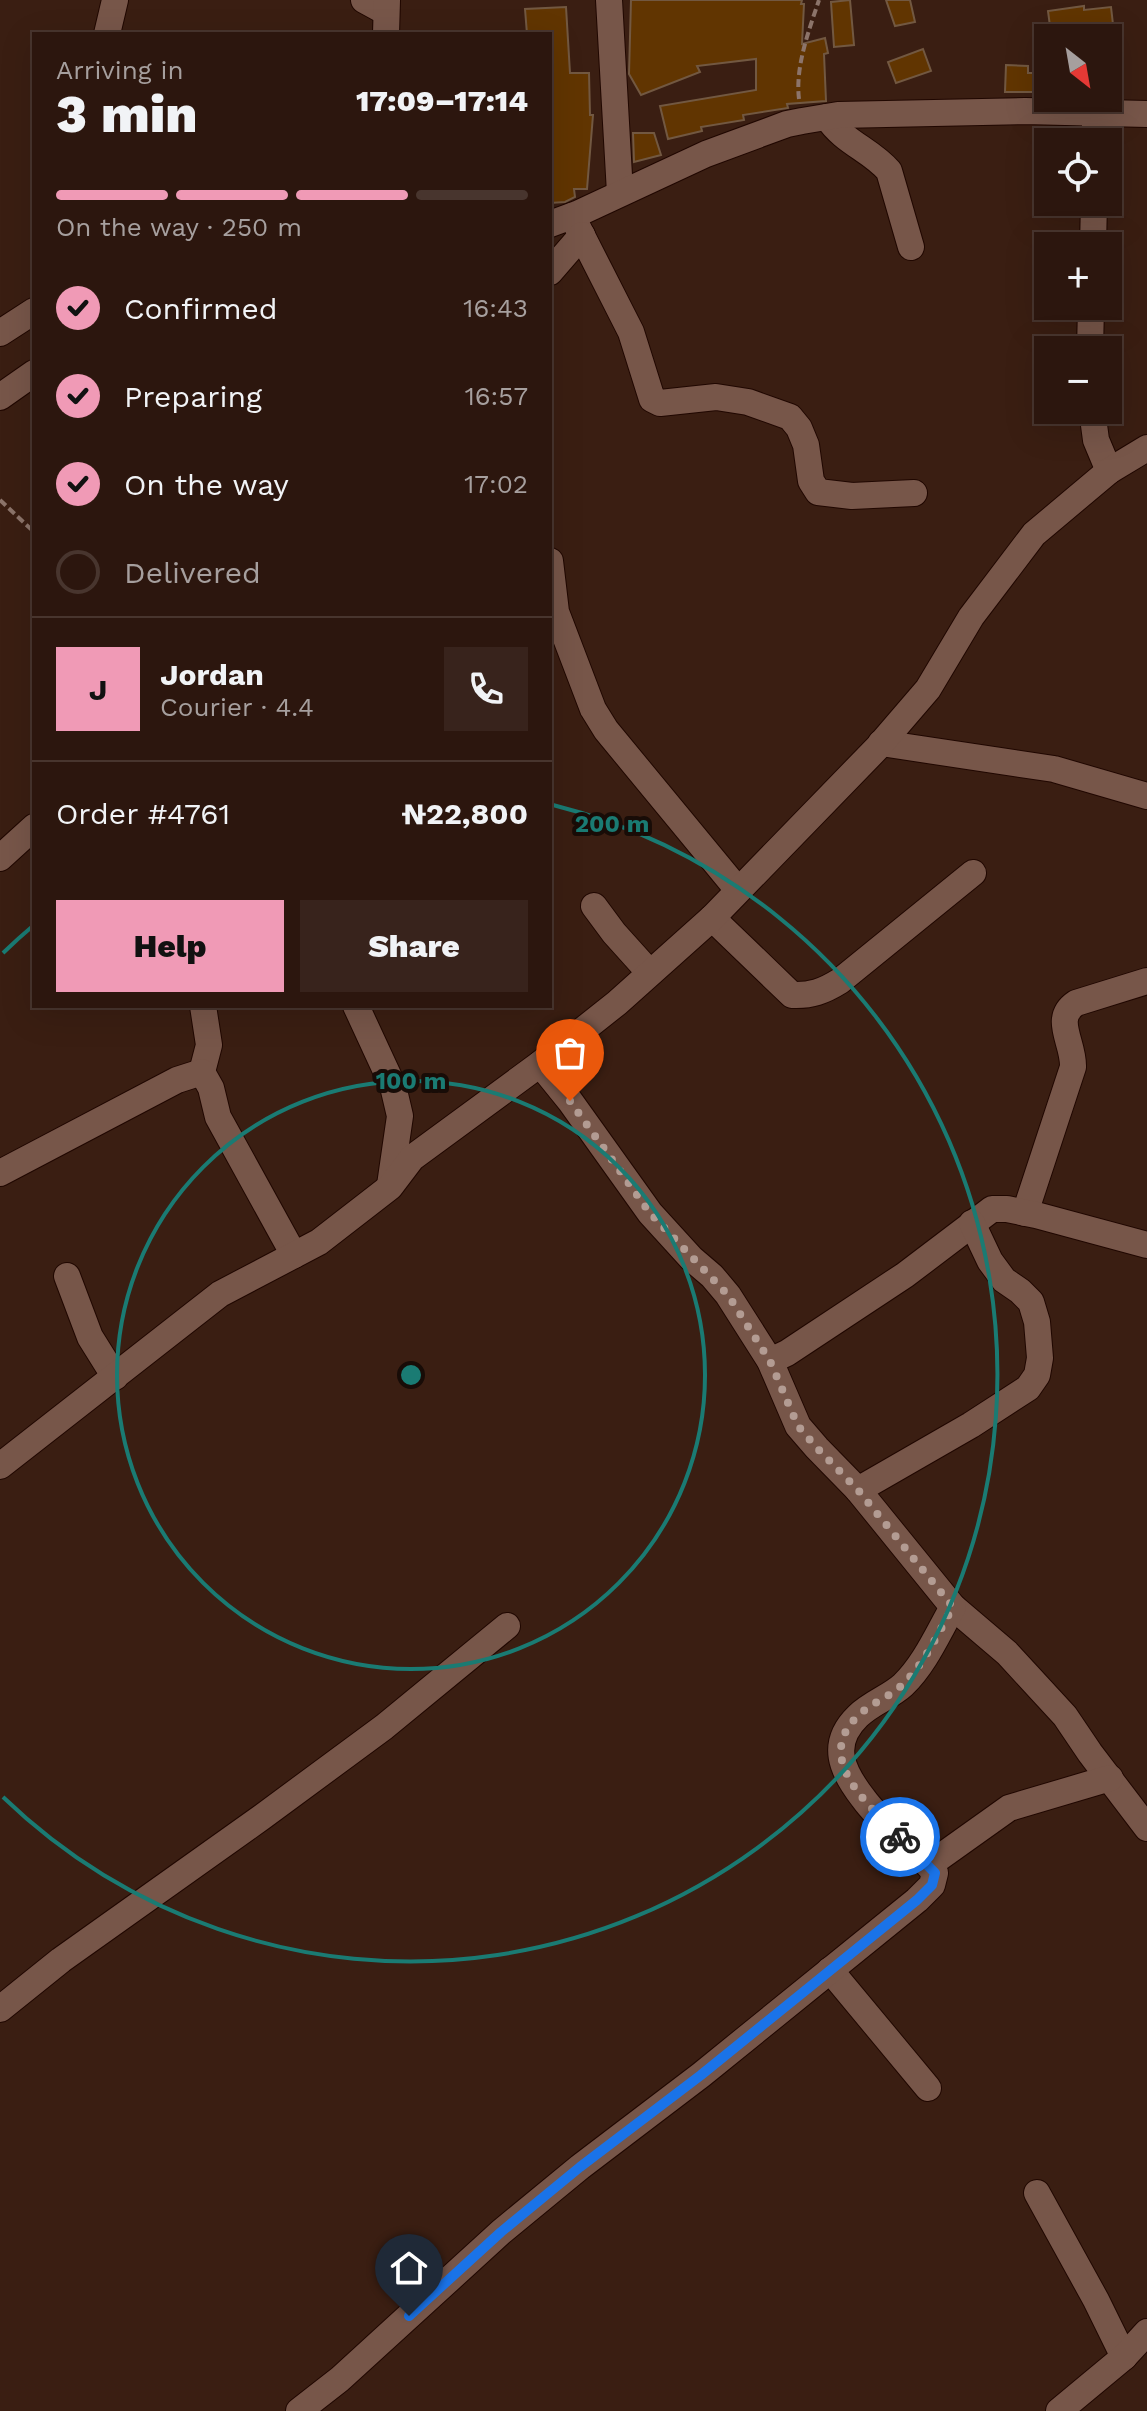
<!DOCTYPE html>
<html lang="en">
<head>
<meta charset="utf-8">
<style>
	:root { --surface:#2c160e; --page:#38231c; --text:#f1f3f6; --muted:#a69f9e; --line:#48352e; --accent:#f09ab6 }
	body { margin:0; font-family:"Work Sans",sans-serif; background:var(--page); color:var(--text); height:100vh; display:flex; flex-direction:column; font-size:30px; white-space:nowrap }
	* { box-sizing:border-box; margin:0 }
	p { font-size:26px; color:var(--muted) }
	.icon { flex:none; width:44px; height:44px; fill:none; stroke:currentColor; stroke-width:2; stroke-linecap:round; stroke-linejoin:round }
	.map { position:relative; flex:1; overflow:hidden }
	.details { position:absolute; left:32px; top:32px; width:520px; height:976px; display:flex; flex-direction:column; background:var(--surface); border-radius:0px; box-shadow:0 8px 32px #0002,0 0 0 2px var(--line) }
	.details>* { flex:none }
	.needle { width:52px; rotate:149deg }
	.buttons { position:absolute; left:1034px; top:24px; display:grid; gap:16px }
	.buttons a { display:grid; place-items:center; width:88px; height:88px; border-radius:0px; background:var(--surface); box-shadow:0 8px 32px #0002,0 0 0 2px var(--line); font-size:40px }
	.pin { position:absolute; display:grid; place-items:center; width:68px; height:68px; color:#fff; margin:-82px -34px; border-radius:50% 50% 50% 0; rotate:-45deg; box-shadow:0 0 8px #0007 }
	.pin .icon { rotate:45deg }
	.courier { position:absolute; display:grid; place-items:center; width:80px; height:80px; margin:-40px; border:6px solid #1a73e8; border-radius:50%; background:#fff; color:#222; box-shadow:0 2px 10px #0007 }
	.headline em { font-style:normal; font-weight:800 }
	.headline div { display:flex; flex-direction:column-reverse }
	.headline { display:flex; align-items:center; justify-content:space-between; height:136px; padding:0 24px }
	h1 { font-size:52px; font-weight:800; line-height:60px }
	.bar { display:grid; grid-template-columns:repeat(4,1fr); gap:12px 8px; align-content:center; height:96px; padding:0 24px }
	.bar i { height:10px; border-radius:6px; background:var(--line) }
	.bar .on { background:var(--accent) }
	.bar p { grid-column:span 4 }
	.line { display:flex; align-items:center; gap:20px; padding:0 24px; border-top:2px solid var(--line) }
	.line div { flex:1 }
	.round { display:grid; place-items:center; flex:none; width:84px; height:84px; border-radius:0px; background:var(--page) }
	ol { padding:0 24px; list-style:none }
	li { display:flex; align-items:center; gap:24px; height:88px }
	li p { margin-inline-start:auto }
	li .icon { padding:8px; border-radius:50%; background:var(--accent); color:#111; stroke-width:4 }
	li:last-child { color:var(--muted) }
	li i { width:44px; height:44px; border:4px solid var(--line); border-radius:50% }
	.button { display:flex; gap:16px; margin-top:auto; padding:16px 24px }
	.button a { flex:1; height:92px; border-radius:0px; background:var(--accent); color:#111; font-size:32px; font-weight:800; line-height:92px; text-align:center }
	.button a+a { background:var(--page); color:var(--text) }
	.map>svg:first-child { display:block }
	.building { fill:#613501; stroke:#725841; stroke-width:2 }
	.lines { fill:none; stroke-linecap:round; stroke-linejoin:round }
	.minor-casing { stroke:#200700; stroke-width:28 }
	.path { stroke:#8c746a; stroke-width:4; stroke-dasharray:8 4; stroke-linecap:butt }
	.minor { stroke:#775649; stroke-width:26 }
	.done { stroke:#b39c93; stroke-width:8; stroke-dasharray:0 14.4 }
	.route { stroke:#1a73e8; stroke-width:10 }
	.ring { fill:none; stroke:#1a7b73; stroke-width:4 }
	.centre { fill:#1a7b73; stroke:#180c07; stroke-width:4 }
	.ring-label { font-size:24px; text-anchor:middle; font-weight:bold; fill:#1a7b73; stroke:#180c07; stroke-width:8; stroke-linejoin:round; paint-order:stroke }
</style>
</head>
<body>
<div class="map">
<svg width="1147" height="2411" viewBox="0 0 1147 2411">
	<rect width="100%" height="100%" fill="#3a1e12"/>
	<!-- building -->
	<g class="building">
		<path d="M 631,0 L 802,0 L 801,4 L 804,4 L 802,44 L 825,38 L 828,53 L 824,54 L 826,101 L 787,104 L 788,108 L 743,115 L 744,120 L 701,127 L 702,131 L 668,139 L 660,106 L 756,90 L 756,59 L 697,66 L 700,72 L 641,95 L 629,74 Z"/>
		<path d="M 850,0 L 854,45 L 834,47 L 831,2 Z"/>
		<path d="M 886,0 L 910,0 L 915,22 L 895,26 Z"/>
		<path d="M 1084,6 L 1084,10 L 1111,7 L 1114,33 L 1098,35 L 1097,28 L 1051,34 L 1048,11 Z"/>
		<path d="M 566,7 L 570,73 L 589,73 L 590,115 L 593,115 L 587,189 L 574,189 L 575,197 L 565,202 L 550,203 L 550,34 L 527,34 L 525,9 Z"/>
		<path d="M 923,49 L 931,71 L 896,83 L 888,62 Z"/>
		<path d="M 1006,65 L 1028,66 L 1028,73 L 1033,73 L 1033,92 L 1005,92 Z"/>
		<path d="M 633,133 L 654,133 L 661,155 L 634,162 Z"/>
	</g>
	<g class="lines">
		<defs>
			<g id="minor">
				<path d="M 364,0 L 386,12"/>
				<path d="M 609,0 L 620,193"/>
				<path d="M 107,34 L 115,0"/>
				<path d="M 386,34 L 387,0"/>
				<path d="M 827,117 C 844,143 870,149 889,171 L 911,247"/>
				<path d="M 1095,142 L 1095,112"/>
				<path d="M 572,216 L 631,332 L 652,399 L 660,403 L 716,397 L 748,402 L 790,417 L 799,428 L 806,445 L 811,481 L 818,492 L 852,496 L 914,493"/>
				<path d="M 550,224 L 577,214 L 706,154 L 787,124 L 802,121 L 838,115 L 1025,111 L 1147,114"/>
				<path d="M 1093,246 L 1094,202"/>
				<path d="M 550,272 L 582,235"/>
				<path d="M 0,333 L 34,311"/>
				<path d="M 1090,350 L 1091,306"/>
				<path d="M 0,397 L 34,373"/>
				<path d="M 1092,410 L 1096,440 L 1109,471"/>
				<path d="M 550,561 L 556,612 L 593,709 L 606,730 L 738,890"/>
				<path d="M 881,743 L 1054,769 L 1147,796"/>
				<path d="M 0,858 L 34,827"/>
				<path d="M 594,906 L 614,933 L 650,973"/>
				<path d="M 712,918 L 792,995 C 811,996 824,991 840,981 L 973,873"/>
				<path d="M 356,1006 L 393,1086 L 400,1116 L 390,1185"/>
				<path d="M 540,1064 L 570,1101 L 650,1213 L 691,1258 L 712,1276 L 728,1295 L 770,1361 L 798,1426 L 817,1448 L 858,1490 L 953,1607 L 1007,1653 L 1065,1716 L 1090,1753 L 1147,1828"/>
				<path d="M 202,1072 L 209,1045 L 203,1006"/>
				<path d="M 0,1173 L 177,1080 L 202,1072 L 211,1088 L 218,1117 L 294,1255"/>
				<path d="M 1025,1213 L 1073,1067 C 1074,1042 1052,1019 1076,1003 L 1147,981"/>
				<path d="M 67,1276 L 90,1337 L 115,1377"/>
				<path d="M 770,1361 L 787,1353 L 905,1275 L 992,1209 L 1007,1209 L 1036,1215 L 1147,1245"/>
				<path d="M 0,1466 L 220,1294 L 319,1242 L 390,1187 L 412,1158 L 540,1064 L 617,1003 L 712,918 L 879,746 L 928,689 L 971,617 L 1034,534 L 1109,471 L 1147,448"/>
				<path d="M 858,1490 L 971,1425 L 1028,1388 L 1037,1375 L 1040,1358 L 1037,1322 L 1031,1302 L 1020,1291 L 1004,1280 L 990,1261 L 972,1223"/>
				<path d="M 929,1865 L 1009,1808 L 1110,1778"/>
				<path d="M 830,1970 L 928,2088"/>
				<path d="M 0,2009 L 61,1960 L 262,1817 L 384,1727 L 507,1626"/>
				<path d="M 1037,2193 L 1096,2300 L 1124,2357"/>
				<path d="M 299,2411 L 340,2379 L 501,2232 L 580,2167 L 701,2075 L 917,1900 L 932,1885 L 935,1873 C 914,1846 883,1826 863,1798 C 842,1771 829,1744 858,1716 C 871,1703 890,1697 903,1685 C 925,1664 938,1633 953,1607"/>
				<path d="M 1059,2411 L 1124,2357 L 1147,2332"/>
			</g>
		</defs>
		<!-- minor casing -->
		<use href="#minor" class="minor-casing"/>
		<!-- path -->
		<g class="path">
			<path d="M 799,99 C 795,67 809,30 819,0"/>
			<path d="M 0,500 L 34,532"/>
		</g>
		<!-- minor -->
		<use href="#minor" class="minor"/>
	</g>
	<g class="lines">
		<!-- done -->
		<path class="done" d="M 570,1101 L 650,1213 L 728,1295 L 770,1361 L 798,1426 L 817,1448 L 858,1490 L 953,1607 C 938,1633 925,1663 903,1684 C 890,1697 871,1703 858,1716 C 812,1759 870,1806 900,1837"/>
		<!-- route -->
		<path class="route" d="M 409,2316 L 501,2232 L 580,2167 L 701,2075 L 917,1900 L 932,1885 L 935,1873 L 900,1837"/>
	</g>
	<!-- distance rings -->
	<g class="ring">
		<circle cx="411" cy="1375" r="294"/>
		<path d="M3 953A587 587 0 0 1 34 925M553 805A587 587 0 1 1 3 1797"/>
	</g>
	<circle cx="411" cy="1375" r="12" class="centre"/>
	<g class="ring-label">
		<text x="612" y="832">200 m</text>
		<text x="411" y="1089">100 m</text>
	</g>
</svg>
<div class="buttons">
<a><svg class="needle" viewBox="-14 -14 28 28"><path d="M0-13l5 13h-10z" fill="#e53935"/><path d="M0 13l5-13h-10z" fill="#a69f9e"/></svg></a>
<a><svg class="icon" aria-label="locate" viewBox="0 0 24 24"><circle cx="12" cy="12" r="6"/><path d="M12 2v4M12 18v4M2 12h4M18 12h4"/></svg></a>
<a>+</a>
<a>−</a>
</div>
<div class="pin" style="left:570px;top:1101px;background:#ea580c"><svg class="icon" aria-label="bag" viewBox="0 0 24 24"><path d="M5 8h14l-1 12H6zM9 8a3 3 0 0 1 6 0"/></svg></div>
<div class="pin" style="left:409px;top:2316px;background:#1f2937"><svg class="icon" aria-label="home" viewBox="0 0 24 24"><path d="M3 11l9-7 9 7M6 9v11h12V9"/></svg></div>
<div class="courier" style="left:900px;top:1837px"><svg class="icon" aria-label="bike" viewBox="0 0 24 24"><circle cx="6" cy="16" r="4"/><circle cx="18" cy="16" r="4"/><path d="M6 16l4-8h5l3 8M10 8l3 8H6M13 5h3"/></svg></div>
<section class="details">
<div class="headline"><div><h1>3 min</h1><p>Arriving in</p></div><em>17:09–17:14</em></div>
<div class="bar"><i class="on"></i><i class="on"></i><i class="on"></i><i></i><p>On the way · 250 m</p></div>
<ol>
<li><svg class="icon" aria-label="check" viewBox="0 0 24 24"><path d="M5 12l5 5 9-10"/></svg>Confirmed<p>16:43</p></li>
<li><svg class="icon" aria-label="check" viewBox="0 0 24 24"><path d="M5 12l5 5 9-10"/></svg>Preparing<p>16:57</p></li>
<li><svg class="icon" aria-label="check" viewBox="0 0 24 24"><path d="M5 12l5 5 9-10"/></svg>On the way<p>17:02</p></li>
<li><i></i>Delivered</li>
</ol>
<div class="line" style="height:144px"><b class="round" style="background:var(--accent);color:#111">J</b><div><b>Jordan</b><p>Courier · 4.4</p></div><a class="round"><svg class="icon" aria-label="phone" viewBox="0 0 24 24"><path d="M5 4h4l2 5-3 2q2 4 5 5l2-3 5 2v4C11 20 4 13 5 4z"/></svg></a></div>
<div class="line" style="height:104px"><div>Order #4761</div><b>₦22,800</b></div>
<div class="button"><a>Help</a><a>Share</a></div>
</section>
</div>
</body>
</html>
